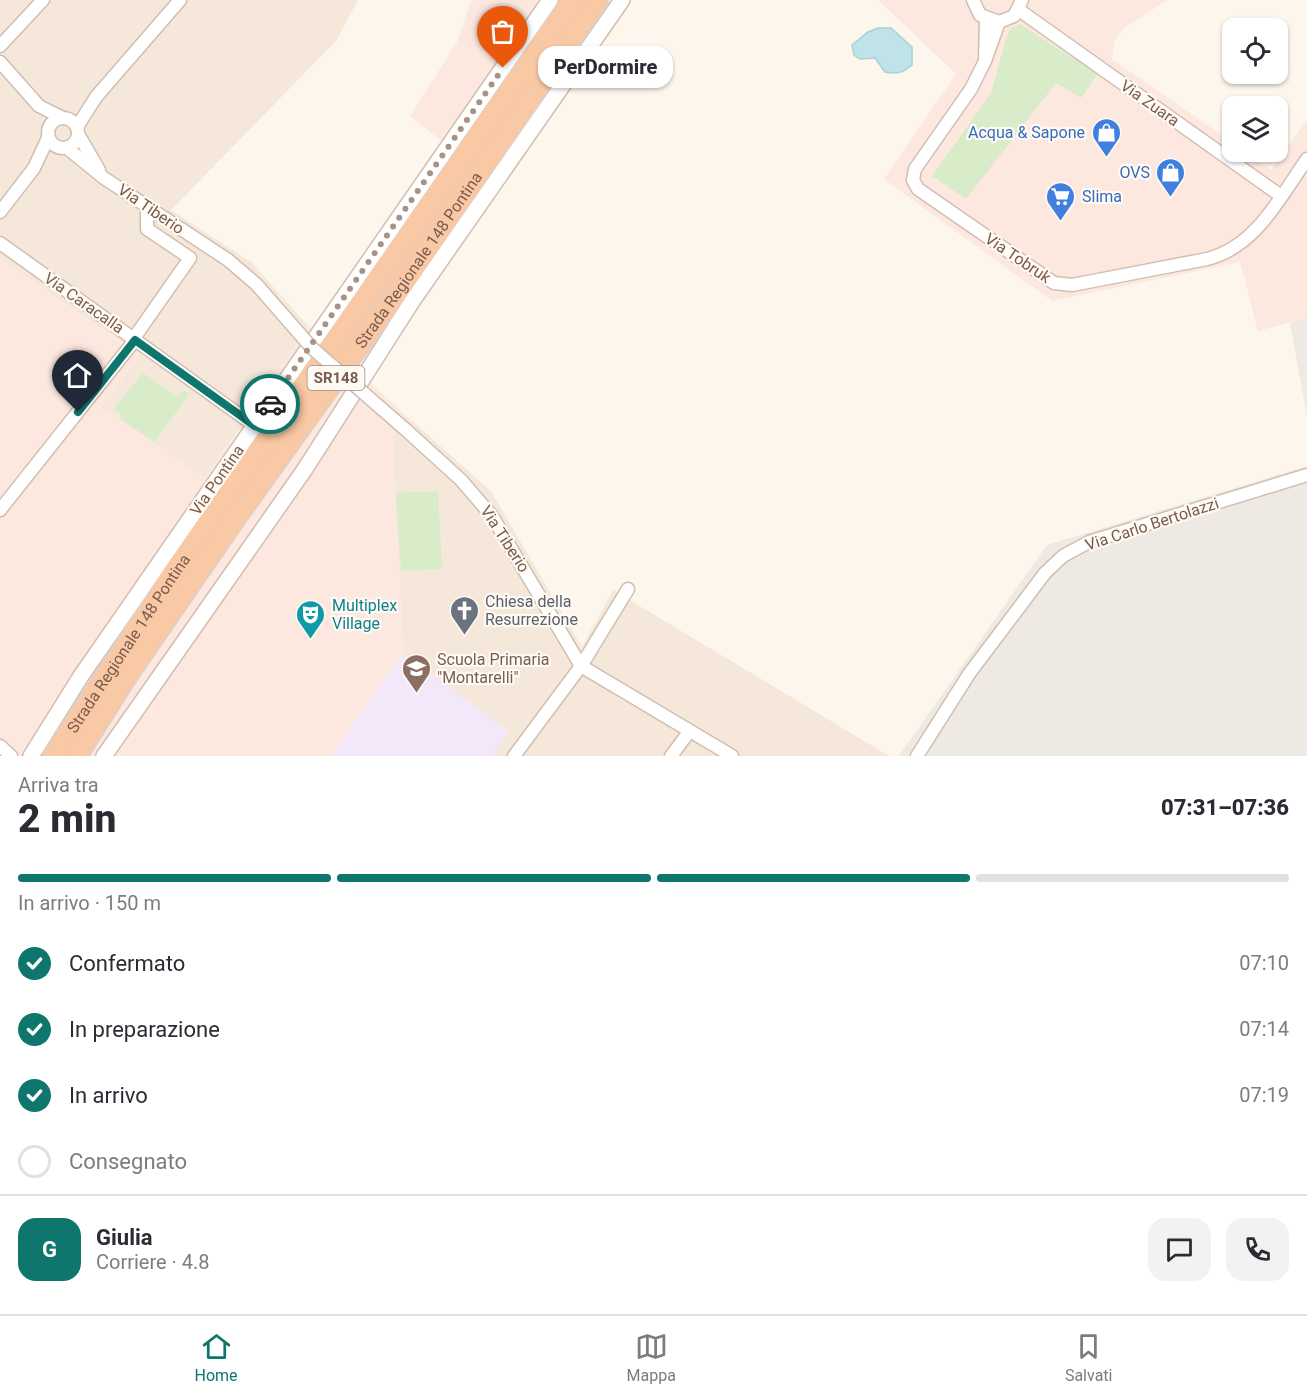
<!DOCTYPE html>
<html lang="it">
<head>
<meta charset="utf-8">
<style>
	:root { --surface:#fff; --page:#f2f2f3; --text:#2b2b33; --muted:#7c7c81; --line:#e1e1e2; --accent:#0f766e }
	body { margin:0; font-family:Roboto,sans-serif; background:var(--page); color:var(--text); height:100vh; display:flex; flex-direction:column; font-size:22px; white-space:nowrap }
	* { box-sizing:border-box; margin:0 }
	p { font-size:20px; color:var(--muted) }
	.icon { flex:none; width:33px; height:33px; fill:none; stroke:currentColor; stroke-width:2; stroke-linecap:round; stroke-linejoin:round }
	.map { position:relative; height:756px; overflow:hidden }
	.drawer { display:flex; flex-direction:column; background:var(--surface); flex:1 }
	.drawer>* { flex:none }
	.buttons { position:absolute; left:1222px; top:18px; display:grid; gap:12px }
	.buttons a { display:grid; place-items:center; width:66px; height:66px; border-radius:12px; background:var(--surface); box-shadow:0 2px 4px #0004; font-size:30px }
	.pin { position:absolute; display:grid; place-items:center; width:51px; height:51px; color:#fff; margin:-62px -26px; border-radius:50% 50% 50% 0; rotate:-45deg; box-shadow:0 0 6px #0007 }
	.pin .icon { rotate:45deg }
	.courier { position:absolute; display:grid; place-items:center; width:60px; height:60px; margin:-30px; border:4px solid #0f766e; border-radius:50%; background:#fff; color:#222; box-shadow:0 2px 8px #0007 }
	.bubble { position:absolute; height:42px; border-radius:18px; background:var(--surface); box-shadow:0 2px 4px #0004; font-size:20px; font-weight:800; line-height:42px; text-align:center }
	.overview em { font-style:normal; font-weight:800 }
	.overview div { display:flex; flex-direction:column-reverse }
	.overview { display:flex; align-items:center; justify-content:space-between; height:102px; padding:0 18px }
	h1 { font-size:39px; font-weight:800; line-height:45px }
	.bar { display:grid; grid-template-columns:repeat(4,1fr); gap:9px 6px; align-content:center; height:72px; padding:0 18px }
	.bar i { height:8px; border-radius:4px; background:var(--line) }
	.bar .active { background:var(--accent) }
	.bar p { grid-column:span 4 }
	.line { display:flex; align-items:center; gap:15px; padding:0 18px; border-top:2px solid var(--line) }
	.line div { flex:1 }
	.round { display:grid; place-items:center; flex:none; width:63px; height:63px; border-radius:18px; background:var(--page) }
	ol { padding:0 18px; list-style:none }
	li { display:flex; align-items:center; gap:18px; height:66px }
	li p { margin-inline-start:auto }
	li .icon { padding:6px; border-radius:50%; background:var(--accent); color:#fff; stroke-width:4 }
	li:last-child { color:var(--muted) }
	li i { width:33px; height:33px; border:3px solid var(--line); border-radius:50% }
	.menu { display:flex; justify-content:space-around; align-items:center; height:84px; border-top:2px solid var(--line); background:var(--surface); font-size:16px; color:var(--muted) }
	.menu a { display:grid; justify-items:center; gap:3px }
	.menu .active { color:var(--accent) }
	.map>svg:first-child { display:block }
	.residential { fill:#f5e8da }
	.commercial { fill:#fde8e0 }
	.industrial { fill:#efe9e4 }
	.education { fill:#f3e8fa }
	.green { fill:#d8ecc9 }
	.water { fill:#bfe3e8; stroke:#a5d3da; stroke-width:1.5 }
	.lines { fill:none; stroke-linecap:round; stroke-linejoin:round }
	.minor-casing { stroke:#d1beb0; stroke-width:15 }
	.tertiary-casing { stroke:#d1beb0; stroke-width:18 }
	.trunk-casing { stroke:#dad1cd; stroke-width:24 }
	.minor { stroke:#fff; stroke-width:12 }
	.tertiary { stroke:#fff; stroke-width:15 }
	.trunk { stroke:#f9c8a4; stroke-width:21 }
	.minor-bridge-casing { stroke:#d1beb0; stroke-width:15; stroke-linecap:butt }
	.minor-bridge { stroke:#fff; stroke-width:12 }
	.done { stroke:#a89285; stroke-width:6; stroke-dasharray:0 10.8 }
	.route { stroke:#0f766e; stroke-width:8 }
	.labels { text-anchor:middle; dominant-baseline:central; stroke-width:4.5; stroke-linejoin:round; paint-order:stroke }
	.shield { fill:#fffaf3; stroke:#a28b7f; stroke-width:1.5 }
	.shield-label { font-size:15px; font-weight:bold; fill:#7a5c4d }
	.street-label { font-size:16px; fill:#7a5c4d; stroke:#fffaf3 }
	.shop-label { font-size:16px; fill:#366cbe; stroke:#fffaf3; text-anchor:end }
	.worship-label { font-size:16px; fill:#5b616d; stroke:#fffaf3; text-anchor:start }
	.culture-label { font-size:16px; fill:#0d838f; stroke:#fffaf3; text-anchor:start }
	.education-label { font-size:16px; fill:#785e54; stroke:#fffaf3; text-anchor:start }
</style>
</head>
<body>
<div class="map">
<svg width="1307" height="756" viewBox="0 0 1307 756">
	<rect width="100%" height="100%" fill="#fdf6ec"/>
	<!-- residential -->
	<g class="residential">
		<path d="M 0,0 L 358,0 L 336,41 L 171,210 L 251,262 L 309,327 L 205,478 L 101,408 L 139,355 L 0,259 Z"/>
		<path d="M 411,420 L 491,491 L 582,647 L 613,590 L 889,756 L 331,756 L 403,654 L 392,436 Z"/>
	</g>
	<!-- commercial -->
	<g class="commercial">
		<path d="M 471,0 L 560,0 L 453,150 L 410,116 L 457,42 Z"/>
		<path d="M 878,0 L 1168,0 L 1125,27 L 1114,42 L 1112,59 L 1233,143 L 1233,152 L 1245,152 L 1271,170 L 1307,120 L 1307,318 L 1258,331 L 1240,262 L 1052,301 L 884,179 L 956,74 Z"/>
		<path d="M 0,259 L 139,356 L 101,408 L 205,478 L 309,327 L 411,420 L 392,436 L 403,654 L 331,756 L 0,756 Z"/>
	</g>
	<!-- industrial -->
	<g class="industrial">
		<path d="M 1307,318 L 1307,416 L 1290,323 Z"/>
		<path d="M 1307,466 L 1307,756 L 899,756 L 1047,545 Z"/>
	</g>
	<!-- education -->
	<path class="education" d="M 403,654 L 509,731 L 492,756 L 331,756 Z"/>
	<!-- green -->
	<g class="green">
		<path d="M 1020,24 L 1098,74 L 1081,98 L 1056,83 L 966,199 L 932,176 L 991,93 L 1007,35 L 1011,28 Z"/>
		<path d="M 143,373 L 178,397 L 184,390 L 189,394 L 155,442 L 120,419 L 122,415 L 113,409 Z"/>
		<path d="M 438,491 L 442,569 L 401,571 L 396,493 Z"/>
	</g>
	<!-- water -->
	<path class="water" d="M 878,28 L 891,28 L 912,47 L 912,65 C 903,73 897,74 885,72 L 875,58 L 860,59 L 854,55 L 852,45 L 868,32 Z"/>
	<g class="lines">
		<defs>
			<g id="minor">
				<path d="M 973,0 L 980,15 L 999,22 L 1014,16 L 1022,0"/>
				<path d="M 1019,10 L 1281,196"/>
				<path d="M 986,20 L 985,61 L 999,22"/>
				<path d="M 0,46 L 43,0"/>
				<path d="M 985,61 L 971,89 L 915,169 L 913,180 L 918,189 L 1054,283 L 1072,285 L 1207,259 C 1256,247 1280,197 1307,159"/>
				<path d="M 0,62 L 39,106 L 63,118"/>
				<circle cx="63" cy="133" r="15"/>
				<path d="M 77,127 L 96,97 L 180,0"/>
				<path d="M 78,134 L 99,170"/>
				<path d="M 67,148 L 104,178 L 228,260"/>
				<path d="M 0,212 L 34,168 L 48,138"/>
				<path d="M 0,243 L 255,426"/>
				<path d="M 134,338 L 190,258 L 147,229 L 147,208"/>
				<path d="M 406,430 L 461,480 L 492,516 L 581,666 L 732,756"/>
				<path d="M 0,510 L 135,340"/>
				<path d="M 0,746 L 11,756"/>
				<path d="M 514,756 L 581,666 L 628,589"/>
				<path d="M 671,756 L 689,732"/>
				<path d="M 917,756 L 969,674 L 1045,573 L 1063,556 L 1089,542 L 1307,475"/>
			</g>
			<g id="tertiary">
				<path d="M 31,756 L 81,676 L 550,0"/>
				<path d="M 104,756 L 305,469 L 413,300 L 622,0"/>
			</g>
			<g id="trunk">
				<path id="s1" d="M 54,756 L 176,570 L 573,0"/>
				<path id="s2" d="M 76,756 L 125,678 L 235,518 L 387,306 L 597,0"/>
			</g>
		</defs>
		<!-- minor casing -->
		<use href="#minor" class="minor-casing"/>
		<!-- tertiary casing -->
		<use href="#tertiary" class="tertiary-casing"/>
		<!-- trunk casing -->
		<use href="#trunk" class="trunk-casing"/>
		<!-- minor -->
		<use href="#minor" class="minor"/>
		<!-- tertiary -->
		<use href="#tertiary" class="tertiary"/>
		<!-- trunk -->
		<use href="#trunk" class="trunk"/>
		<defs>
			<path id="minor-bridge" d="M 228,260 L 256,284 L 312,348 L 406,430"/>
		</defs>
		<!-- minor-bridge casing -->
		<use href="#minor-bridge" class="minor-bridge-casing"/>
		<!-- minor-bridge -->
		<use href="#minor-bridge" class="minor-bridge"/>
	</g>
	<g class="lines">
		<!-- done -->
		<path class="done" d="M 270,404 L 503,68"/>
		<!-- route -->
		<path class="route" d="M 78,412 L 135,340 L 255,426 L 270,404"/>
	</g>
	<!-- icons -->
	<defs>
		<symbol id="shop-pin" viewBox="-11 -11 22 30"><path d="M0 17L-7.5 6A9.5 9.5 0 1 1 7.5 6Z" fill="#3f7fe0" stroke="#fffaf3"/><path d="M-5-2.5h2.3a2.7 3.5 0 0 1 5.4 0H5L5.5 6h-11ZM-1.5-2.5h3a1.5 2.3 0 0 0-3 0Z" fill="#fff"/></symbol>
		<symbol id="supermarket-pin" viewBox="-11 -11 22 30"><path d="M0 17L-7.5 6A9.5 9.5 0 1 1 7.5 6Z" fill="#3f7fe0" stroke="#fffaf3"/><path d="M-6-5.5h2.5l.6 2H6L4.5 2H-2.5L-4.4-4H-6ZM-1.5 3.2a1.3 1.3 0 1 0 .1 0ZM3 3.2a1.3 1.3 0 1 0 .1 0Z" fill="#fff"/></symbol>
		<symbol id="church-pin" viewBox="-11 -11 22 30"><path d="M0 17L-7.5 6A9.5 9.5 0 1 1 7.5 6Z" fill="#6b7280" stroke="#fffaf3"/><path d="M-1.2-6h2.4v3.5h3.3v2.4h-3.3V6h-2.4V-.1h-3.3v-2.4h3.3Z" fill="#fff"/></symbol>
		<symbol id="theatre-pin" viewBox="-11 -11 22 30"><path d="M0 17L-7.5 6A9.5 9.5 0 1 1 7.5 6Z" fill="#0f9aa8" stroke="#fffaf3"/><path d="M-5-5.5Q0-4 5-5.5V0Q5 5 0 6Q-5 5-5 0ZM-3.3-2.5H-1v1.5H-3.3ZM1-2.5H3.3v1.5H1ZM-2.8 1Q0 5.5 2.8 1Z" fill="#fff"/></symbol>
		<symbol id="school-pin" viewBox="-11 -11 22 30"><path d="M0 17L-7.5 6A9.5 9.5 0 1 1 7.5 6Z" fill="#8d6e63" stroke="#fffaf3"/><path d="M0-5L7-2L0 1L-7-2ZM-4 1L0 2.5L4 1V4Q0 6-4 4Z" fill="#fff"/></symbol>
	</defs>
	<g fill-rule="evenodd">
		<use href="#shop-pin" x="1090" y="116" width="33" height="45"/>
		<use href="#shop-pin" x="1154" y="156" width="33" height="45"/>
		<use href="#supermarket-pin" x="1044" y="180" width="33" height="45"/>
		<use href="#church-pin" x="448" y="594" width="33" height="45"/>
		<use href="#theatre-pin" x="294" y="598" width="33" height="45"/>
		<use href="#school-pin" x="400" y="652" width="33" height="45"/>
	</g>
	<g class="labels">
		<!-- shield labels -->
		<rect class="shield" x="307.5" y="366" width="57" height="24" rx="4.5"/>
		<g class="shield-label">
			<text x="336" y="378">SR148</text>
		</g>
		<!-- street labels -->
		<g class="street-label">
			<text transform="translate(1150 103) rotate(35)">Via Zuara</text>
			<text transform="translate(151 209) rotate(34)">Via Tiberio</text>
			<text transform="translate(1018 258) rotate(34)">Via Tobruk</text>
			<text stroke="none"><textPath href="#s2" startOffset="603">Strada Regionale 148 Pontina</textPath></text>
			<text transform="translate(84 303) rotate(35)">Via Caracalla</text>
			<text transform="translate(217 480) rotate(-55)">Via Pontina</text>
			<text transform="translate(1152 524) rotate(-18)">Via Carlo Bertolazzi</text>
			<text transform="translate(505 539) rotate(57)">Via Tiberio</text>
			<text stroke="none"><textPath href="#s1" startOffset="135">Strada Regionale 148 Pontina</textPath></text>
		</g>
		<!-- shop labels -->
		<g class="shop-label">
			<text x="1085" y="132">Acqua &amp; Sapone</text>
			<text x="1150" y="172">OVS</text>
			<text x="1082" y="196" text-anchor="start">Slima</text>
		</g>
		<!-- worship labels -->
		<g class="worship-label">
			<text x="485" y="601">Chiesa della<tspan x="485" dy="18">Resurrezione</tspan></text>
		</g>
		<!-- culture labels -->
		<g class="culture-label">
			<text x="332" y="605">Multiplex<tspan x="332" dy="18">Village</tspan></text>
		</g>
		<!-- education labels -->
		<g class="education-label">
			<text x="437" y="659">Scuola Primaria<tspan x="437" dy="18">"Montarelli"</tspan></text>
		</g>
	</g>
</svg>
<div class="buttons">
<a><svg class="icon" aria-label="locate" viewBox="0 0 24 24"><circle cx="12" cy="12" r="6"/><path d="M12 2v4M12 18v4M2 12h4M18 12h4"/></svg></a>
<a><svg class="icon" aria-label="layers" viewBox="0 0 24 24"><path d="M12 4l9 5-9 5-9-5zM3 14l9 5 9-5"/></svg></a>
</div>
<div class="pin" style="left:503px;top:68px;background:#ea580c"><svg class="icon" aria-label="bag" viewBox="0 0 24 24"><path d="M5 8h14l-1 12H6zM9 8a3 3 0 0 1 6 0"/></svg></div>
<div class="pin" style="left:78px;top:412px;background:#1f2937"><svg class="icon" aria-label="home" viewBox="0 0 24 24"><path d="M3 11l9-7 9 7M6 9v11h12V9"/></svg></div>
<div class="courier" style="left:270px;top:404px"><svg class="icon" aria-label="car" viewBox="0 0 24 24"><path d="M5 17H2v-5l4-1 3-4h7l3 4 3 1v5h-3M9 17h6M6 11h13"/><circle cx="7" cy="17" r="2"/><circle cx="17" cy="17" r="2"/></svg></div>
<div class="bubble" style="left:538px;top:46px;width:135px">PerDormire</div>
</div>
<section class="drawer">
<div class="overview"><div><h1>2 min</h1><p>Arriva tra</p></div><em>07:31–07:36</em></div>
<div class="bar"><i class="active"></i><i class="active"></i><i class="active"></i><i></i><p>In arrivo · 150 m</p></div>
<ol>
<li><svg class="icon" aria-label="check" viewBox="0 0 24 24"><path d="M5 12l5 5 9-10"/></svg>Confermato<p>07:10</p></li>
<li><svg class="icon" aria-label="check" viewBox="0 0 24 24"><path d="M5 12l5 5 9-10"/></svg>In preparazione<p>07:14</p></li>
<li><svg class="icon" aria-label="check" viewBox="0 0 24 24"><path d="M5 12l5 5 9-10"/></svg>In arrivo<p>07:19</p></li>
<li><i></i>Consegnato</li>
</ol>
<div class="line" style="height:108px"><b class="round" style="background:var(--accent);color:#fff">G</b><div><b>Giulia</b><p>Corriere · 4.8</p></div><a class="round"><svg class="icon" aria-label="chat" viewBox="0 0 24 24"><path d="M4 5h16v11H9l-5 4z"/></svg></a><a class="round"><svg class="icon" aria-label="phone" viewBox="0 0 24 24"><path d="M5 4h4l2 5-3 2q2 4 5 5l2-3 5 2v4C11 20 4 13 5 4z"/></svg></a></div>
</section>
<nav class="menu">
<a class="active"><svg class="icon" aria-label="home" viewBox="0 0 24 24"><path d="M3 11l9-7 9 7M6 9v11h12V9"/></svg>Home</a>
<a><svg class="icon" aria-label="map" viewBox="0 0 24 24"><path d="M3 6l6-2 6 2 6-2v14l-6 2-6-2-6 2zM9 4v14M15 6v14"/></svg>Mappa</a>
<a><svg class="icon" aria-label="saved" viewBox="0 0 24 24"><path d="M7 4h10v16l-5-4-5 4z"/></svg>Salvati</a>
</nav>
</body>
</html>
